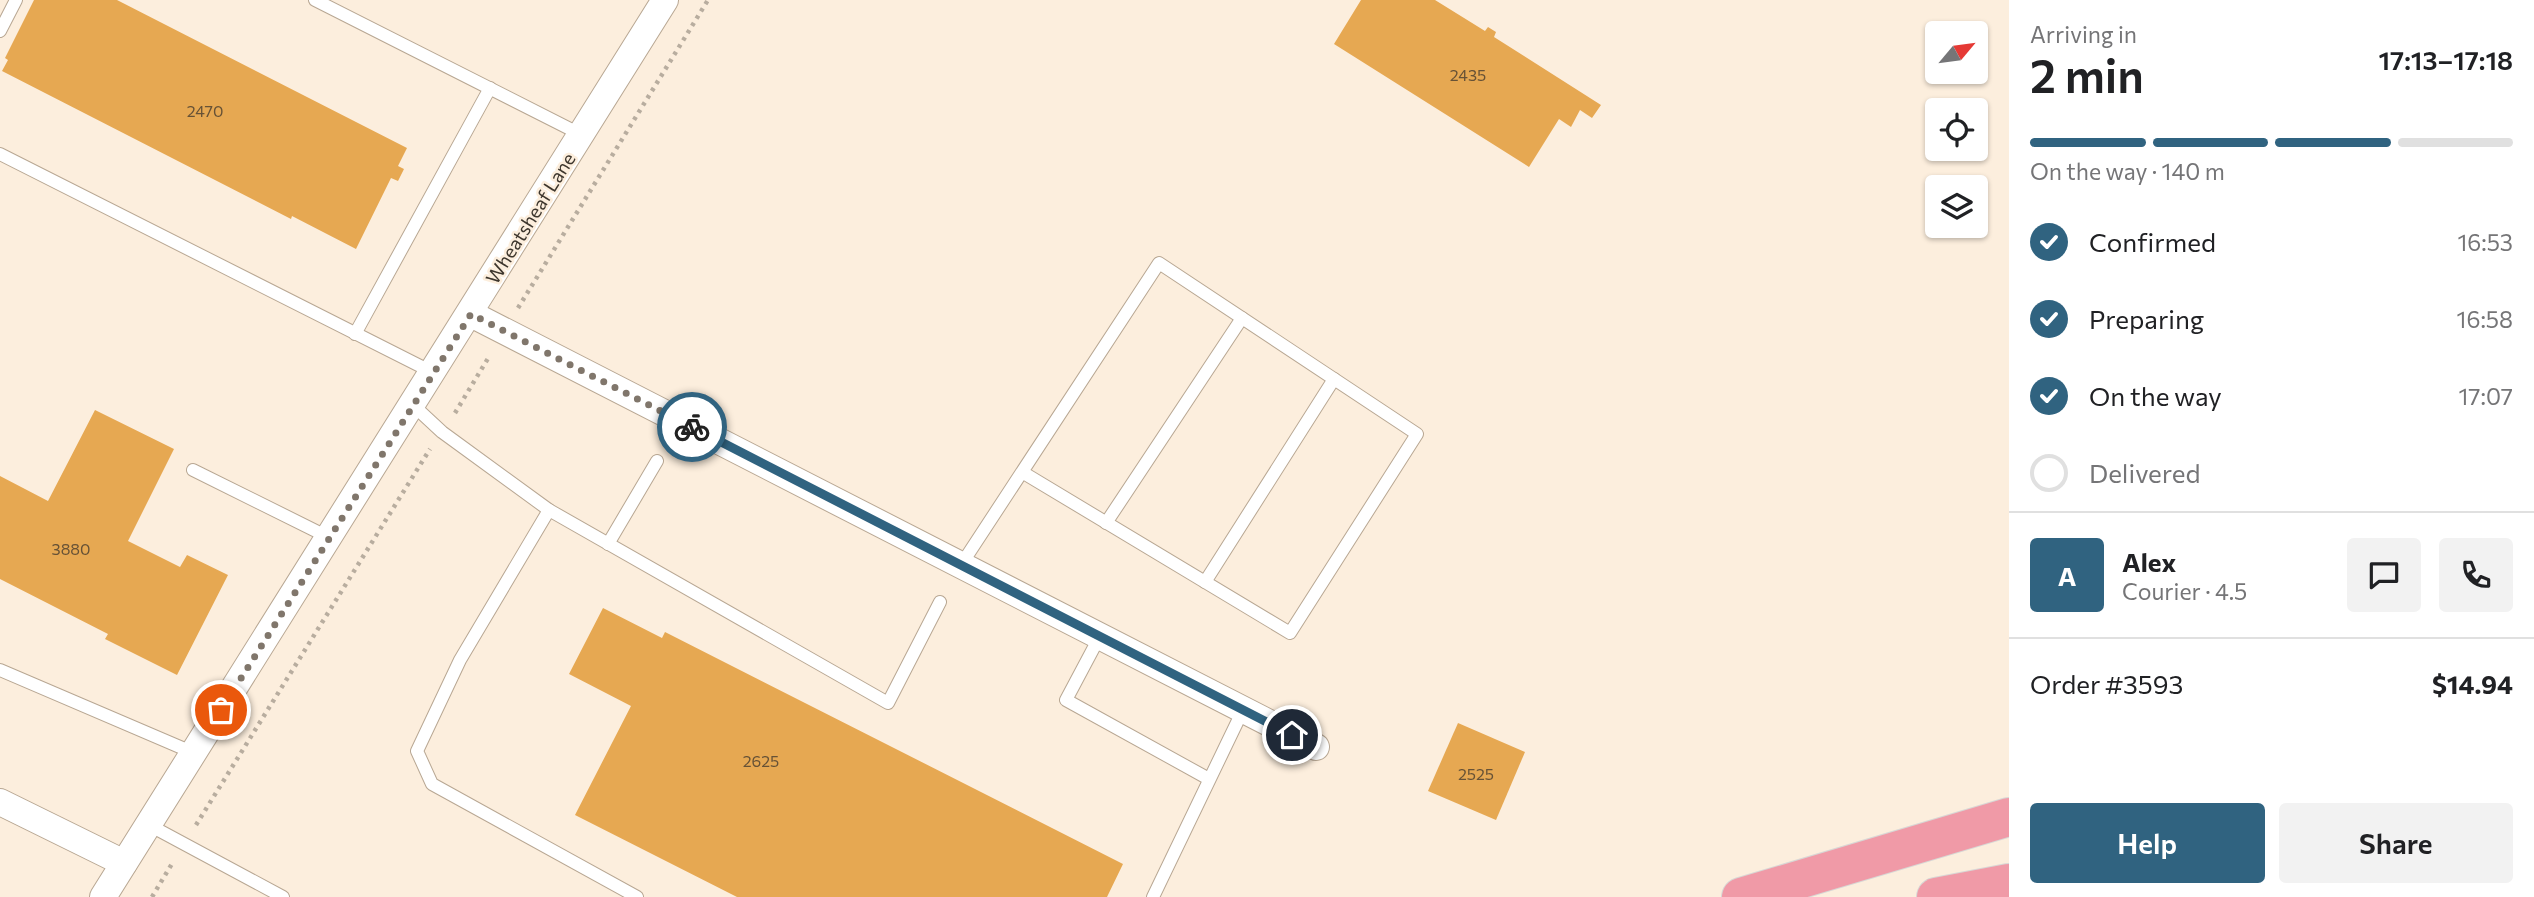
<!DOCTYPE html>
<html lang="en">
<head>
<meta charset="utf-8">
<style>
	:root { --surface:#fff; --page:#f2f2f2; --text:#202124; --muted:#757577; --line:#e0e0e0; --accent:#306380 }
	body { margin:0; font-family:Commissioner,sans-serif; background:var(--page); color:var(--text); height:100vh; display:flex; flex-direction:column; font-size:26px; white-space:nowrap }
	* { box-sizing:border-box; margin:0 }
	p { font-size:23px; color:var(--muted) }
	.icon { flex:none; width:38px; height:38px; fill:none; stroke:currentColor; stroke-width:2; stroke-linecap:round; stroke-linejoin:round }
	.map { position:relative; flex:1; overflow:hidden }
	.panel { display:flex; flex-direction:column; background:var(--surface); width:525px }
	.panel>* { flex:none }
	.needle { width:46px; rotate:61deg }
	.tools { position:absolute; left:1925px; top:21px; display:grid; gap:14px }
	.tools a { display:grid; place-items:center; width:63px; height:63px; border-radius:7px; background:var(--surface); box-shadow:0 2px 5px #0004; font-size:35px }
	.pin { position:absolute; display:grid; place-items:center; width:60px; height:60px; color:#fff; margin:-30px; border:4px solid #fff; border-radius:50%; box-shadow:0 2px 7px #0007 }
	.courier { position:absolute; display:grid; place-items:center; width:70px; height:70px; margin:-35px; border:5px solid #306380; border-radius:50%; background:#fff; color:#222; box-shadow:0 2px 9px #0007 }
	.headline em { font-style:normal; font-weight:600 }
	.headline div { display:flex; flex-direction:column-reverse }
	.headline { display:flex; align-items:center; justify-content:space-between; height:119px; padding:0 21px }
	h1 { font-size:46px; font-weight:600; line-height:52px }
	.bar { display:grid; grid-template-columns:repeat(4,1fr); gap:10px 7px; align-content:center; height:84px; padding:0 21px }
	.bar i { height:9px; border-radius:5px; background:var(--line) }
	.bar .selected { background:var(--accent) }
	.bar p { grid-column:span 4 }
	.line { display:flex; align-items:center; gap:18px; padding:0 21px; border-top:2px solid var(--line) }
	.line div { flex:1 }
	.round { display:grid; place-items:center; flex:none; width:74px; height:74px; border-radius:7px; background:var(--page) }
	ol { padding:0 21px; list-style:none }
	li { display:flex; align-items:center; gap:21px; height:77px }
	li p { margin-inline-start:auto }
	li .icon { padding:7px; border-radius:50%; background:var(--accent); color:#fff; stroke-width:4 }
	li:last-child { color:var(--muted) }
	li i { width:38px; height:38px; border:4px solid var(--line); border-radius:50% }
	.cta { display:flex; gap:14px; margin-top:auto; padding:14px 21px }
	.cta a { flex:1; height:80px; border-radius:7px; background:var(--accent); color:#fff; font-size:28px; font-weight:600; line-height:80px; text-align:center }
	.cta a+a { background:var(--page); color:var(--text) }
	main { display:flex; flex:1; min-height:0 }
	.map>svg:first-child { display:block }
	.building { fill:#e6a852 }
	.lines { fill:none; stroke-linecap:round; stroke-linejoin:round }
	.service-casing { stroke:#b8a793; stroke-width:14 }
	.minor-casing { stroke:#b8a793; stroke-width:28 }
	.motorway-casing { stroke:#d8d7d5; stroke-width:40 }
	.path { stroke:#b8ad9f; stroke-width:4.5; stroke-dasharray:3.5 5; stroke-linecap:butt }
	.service { stroke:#fff; stroke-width:12 }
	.minor { stroke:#fff; stroke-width:26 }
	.motorway { stroke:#f09aa7; stroke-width:38 }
	.done { stroke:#80766b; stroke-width:7; stroke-dasharray:0 12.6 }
	.route { stroke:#306380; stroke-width:9 }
	.labels { text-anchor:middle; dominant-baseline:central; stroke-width:5; stroke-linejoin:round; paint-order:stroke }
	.number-label { font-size:16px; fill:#675236 }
	.street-label { font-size:19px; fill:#3d362d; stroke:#fceedd }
</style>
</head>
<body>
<main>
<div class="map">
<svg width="2009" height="897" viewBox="0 0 2009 897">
	<rect width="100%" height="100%" fill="#fceedd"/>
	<!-- building -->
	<g class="building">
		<path d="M 34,0 L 117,0 L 407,148 L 398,166 L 404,169 L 398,181 L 391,178 L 356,249 L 292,216 L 291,219 L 2,71 L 8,60 L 5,58 Z"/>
		<path d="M 1361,0 L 1435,0 L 1485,31 L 1488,27 L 1496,32 L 1494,37 L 1601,105 L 1592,118 L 1580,110 L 1571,127 L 1559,119 L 1529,167 L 1334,44 Z"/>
		<path d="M 95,410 L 174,449 L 128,541 L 180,567 L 187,555 L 228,575 L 177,675 L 105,639 L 108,634 L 0,579 L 0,476 L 48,501 Z"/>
		<path d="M 603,608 L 662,638 L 665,632 L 1123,864 L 1107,897 L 737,897 L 575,815 L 631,706 L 569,674 Z"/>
		<path d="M 1458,723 L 1525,752 L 1496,820 L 1428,791 Z"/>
	</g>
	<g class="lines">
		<defs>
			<g id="service">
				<path d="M 315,0 L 582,135"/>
				<path d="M 0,31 L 16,0"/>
				<path d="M 0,154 L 434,373"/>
				<path d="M 355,334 L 490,88"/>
				<path d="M 414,406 L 442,432 L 549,510 L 460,660 L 417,751 L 432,784 L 637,897"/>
				<path d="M 193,470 L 330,538"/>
				<path d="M 549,510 L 888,703 L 940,602"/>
				<path d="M 1106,523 L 1242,318"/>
				<path d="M 608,544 L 657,461"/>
				<path d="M 961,565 L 1159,263 L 1417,434 L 1290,633 L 1022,472"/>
				<path d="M 1205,582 L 1334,379"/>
				<path d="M 1100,636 L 1066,700 L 1209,779"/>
				<path d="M 0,670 L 194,753"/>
				<path d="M 149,825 L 283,897"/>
				<path d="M 1153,897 L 1243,710"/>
			</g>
			<g id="minor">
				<path d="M 471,314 L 1316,747"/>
				<path d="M 0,802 L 124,863"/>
				<path d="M 103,897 L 665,0"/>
			</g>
			<g id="motorway">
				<path d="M 1741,897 L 2009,817"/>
				<path d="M 1936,897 L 2009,883"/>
			</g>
		</defs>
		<!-- service casing -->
		<use href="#service" class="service-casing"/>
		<!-- minor casing -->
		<use href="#minor" class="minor-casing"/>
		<!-- motorway casing -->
		<use href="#motorway" class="motorway-casing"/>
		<!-- path -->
		<g class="path">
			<path d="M 518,308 L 708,0"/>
			<path d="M 455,413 L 490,355"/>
			<path d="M 196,825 L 430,449"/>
			<path d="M 152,897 L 173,862"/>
		</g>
		<!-- service -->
		<use href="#service" class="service"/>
		<!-- minor -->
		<use href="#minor" class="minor"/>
		<!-- motorway -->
		<use href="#motorway" class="motorway"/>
	</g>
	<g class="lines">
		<!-- done -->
		<path class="done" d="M 221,710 L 471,314 L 692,427"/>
		<!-- route -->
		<path class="route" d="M 692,427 L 1292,735"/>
	</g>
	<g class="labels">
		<!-- number labels -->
		<g class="number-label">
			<text x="1468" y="74">2435</text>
			<text x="205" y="110">2470</text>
			<text x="71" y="548">3880</text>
			<text x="761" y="760">2625</text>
			<text x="1476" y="773">2525</text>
		</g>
		<!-- street labels -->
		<g class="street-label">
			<text transform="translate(530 218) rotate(-58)">Wheatsheaf Lane</text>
		</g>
	</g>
</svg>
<div class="tools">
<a><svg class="needle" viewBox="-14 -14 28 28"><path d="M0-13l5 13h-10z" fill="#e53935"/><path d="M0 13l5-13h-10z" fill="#757577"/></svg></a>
<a><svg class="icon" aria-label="locate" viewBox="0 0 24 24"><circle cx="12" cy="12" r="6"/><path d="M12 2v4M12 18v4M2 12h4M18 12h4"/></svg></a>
<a><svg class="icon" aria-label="layers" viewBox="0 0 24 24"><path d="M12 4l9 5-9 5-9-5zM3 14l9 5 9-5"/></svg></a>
</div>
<div class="pin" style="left:221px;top:710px;background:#ea580c"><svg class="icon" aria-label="bag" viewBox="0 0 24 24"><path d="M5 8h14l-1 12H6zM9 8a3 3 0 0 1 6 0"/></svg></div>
<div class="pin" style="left:1292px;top:735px;background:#1f2937"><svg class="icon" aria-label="home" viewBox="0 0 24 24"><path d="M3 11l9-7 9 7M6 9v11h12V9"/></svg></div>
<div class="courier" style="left:692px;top:427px"><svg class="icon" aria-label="bike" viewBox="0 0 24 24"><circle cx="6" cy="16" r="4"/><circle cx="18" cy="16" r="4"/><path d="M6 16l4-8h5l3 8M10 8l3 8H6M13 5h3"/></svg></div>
</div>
<section class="panel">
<div class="headline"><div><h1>2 min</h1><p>Arriving in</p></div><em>17:13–17:18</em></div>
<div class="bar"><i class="selected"></i><i class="selected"></i><i class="selected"></i><i></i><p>On the way · 140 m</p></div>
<ol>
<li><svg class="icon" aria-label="check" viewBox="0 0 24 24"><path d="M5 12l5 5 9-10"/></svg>Confirmed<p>16:53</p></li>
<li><svg class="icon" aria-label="check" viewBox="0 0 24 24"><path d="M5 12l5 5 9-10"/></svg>Preparing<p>16:58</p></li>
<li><svg class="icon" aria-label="check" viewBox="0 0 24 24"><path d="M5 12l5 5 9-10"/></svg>On the way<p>17:07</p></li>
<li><i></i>Delivered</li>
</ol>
<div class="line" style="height:126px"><b class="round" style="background:var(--accent);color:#fff">A</b><div><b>Alex</b><p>Courier · 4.5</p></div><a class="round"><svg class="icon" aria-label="chat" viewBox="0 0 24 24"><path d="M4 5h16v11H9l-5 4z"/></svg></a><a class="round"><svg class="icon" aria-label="phone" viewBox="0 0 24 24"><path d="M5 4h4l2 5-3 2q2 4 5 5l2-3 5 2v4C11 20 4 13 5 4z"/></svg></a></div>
<div class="line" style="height:91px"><div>Order #3593</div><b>$14.94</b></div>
<div class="cta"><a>Help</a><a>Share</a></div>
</section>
</main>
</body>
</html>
